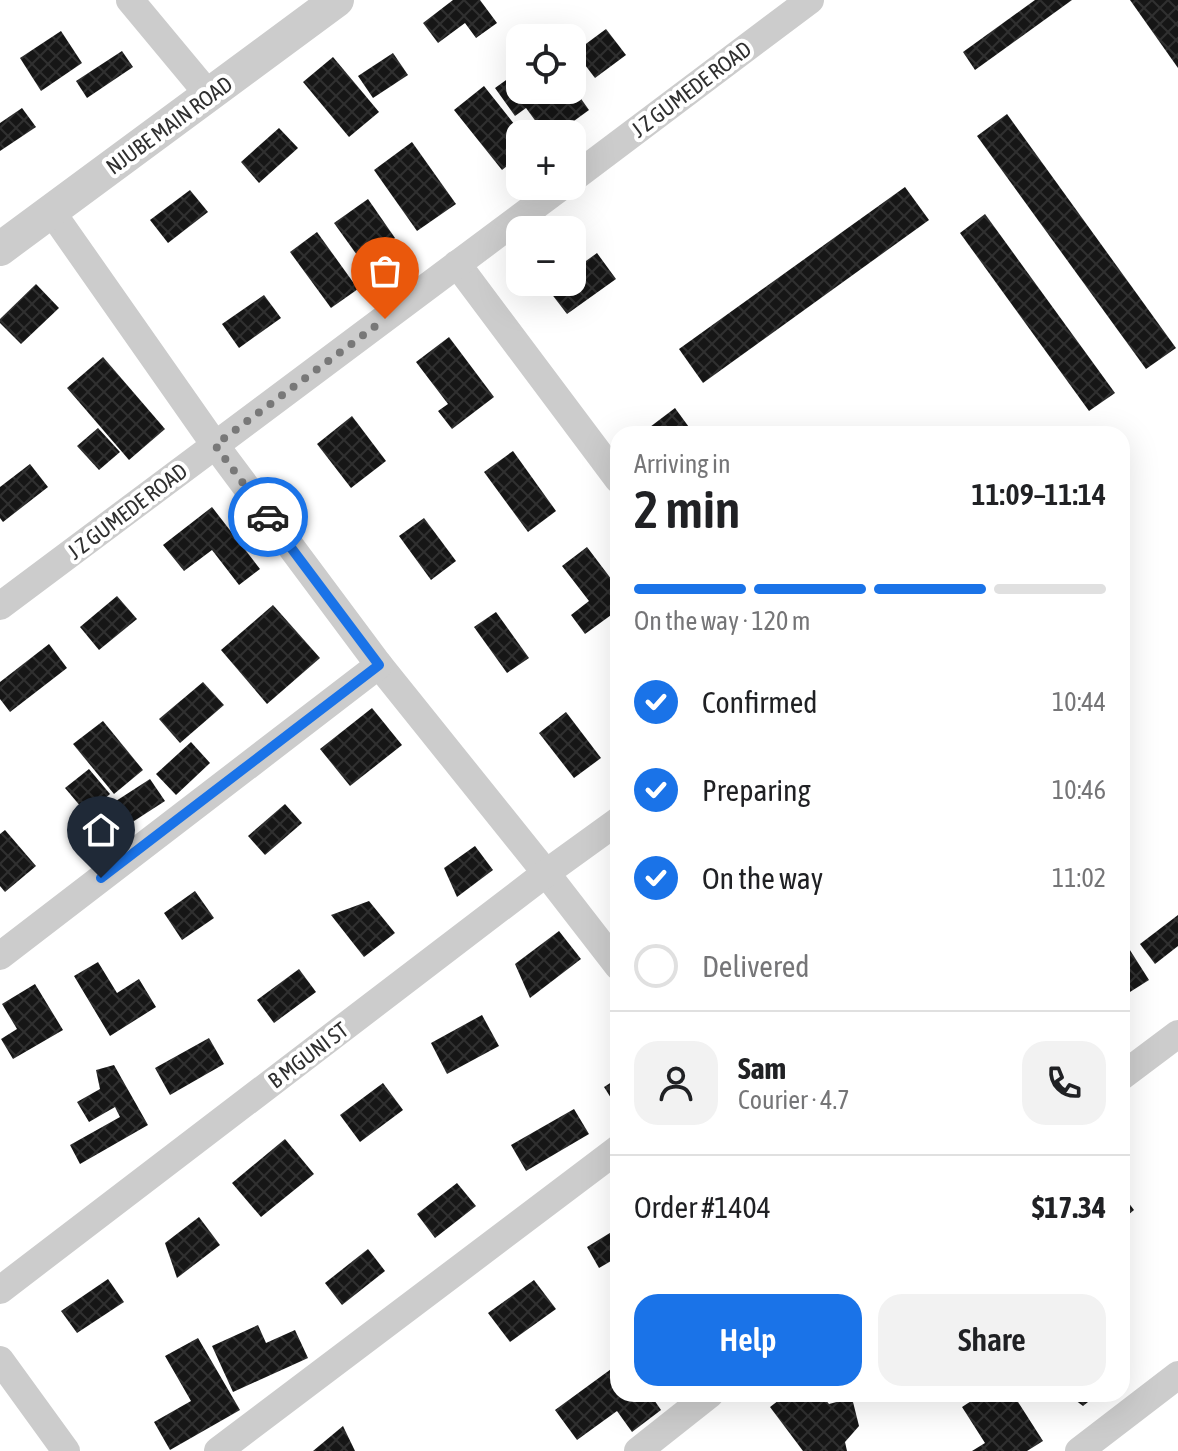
<!DOCTYPE html>
<html lang="en">
<head>
<meta charset="utf-8">
<style>
	:root { --surface:#fff; --page:#f2f2f2; --text:#202124; --muted:#757577; --line:#e0e0e0; --accent:#1a73e8 }
	body { margin:0; font-family:"Asap Condensed",sans-serif; background:var(--page); color:var(--text); height:100vh; display:flex; flex-direction:column; font-size:30px; white-space:nowrap }
	* { box-sizing:border-box; margin:0 }
	p { font-size:26px; color:var(--muted) }
	.icon { flex:none; width:44px; height:44px; fill:none; stroke:currentColor; stroke-width:2; stroke-linecap:round; stroke-linejoin:round }
	.map { position:relative; flex:1; overflow:hidden }
	.details { position:absolute; left:610px; top:426px; width:520px; height:976px; display:flex; flex-direction:column; background:var(--surface); border-radius:24px; box-shadow:0 8px 32px #0002 }
	.details>* { flex:none }
	.buttons { position:absolute; left:506px; top:24px; display:grid; gap:16px }
	.buttons a { display:grid; place-items:center; width:80px; height:80px; border-radius:16px; background:var(--surface); box-shadow:0 8px 32px #0002; font-size:40px }
	.pin { position:absolute; display:grid; place-items:center; width:68px; height:68px; color:#fff; margin:-82px -34px; border-radius:50% 50% 50% 0; rotate:-45deg; box-shadow:0 0 8px #0007 }
	.pin .icon { rotate:45deg }
	.courier { position:absolute; display:grid; place-items:center; width:80px; height:80px; margin:-40px; border:6px solid #1a73e8; border-radius:50%; background:#fff; color:#222; box-shadow:0 2px 10px #0007 }
	.overview em { font-style:normal; font-weight:600 }
	.overview div { display:flex; flex-direction:column-reverse }
	.overview { display:flex; align-items:center; justify-content:space-between; height:136px; padding:0 24px }
	h1 { font-size:52px; font-weight:600; line-height:60px }
	.bar { display:grid; grid-template-columns:repeat(4,1fr); gap:12px 8px; align-content:center; height:96px; padding:0 24px }
	.bar i { height:10px; border-radius:6px; background:var(--line) }
	.bar .current { background:var(--accent) }
	.bar p { grid-column:span 4 }
	.line { display:flex; align-items:center; gap:20px; padding:0 24px; border-top:2px solid var(--line) }
	.line div { flex:1 }
	.round { display:grid; place-items:center; flex:none; width:84px; height:84px; border-radius:24px; background:var(--page) }
	ol { padding:0 24px; list-style:none }
	li { display:flex; align-items:center; gap:24px; height:88px }
	li p { margin-inline-start:auto }
	li .icon { padding:8px; border-radius:50%; background:var(--accent); color:#fff; stroke-width:4 }
	li:last-child { color:var(--muted) }
	li i { width:44px; height:44px; border:4px solid var(--line); border-radius:50% }
	.cta { display:flex; gap:16px; margin-top:auto; padding:16px 24px }
	.cta a { flex:1; height:92px; border-radius:24px; background:var(--accent); color:#fff; font-size:32px; font-weight:600; line-height:92px; text-align:center }
	.cta a+a { background:var(--page); color:var(--text) }
	.map>svg:first-child { display:block }
	.building { fill:url(#building-cross-hatch) }
	.lines { fill:none; stroke-linecap:round; stroke-linejoin:round }
	.minor { stroke:#ccc; stroke-width:28 }
	.tertiary { stroke:#ccc; stroke-width:34 }
	.done { stroke:#787878; stroke-width:8; stroke-dasharray:0 14.4 }
	.route { stroke:#1a73e8; stroke-width:10 }
	.labels { text-anchor:middle; dominant-baseline:central; stroke-width:8; stroke-linejoin:round; paint-order:stroke }
	.street-label { font-size:22px; fill:#2f2f2f; stroke:#fff }
</style>
</head>
<body>
<div class="map">
<svg width="1178" height="1451" viewBox="0 0 1178 1451">
	<defs>
		<pattern id="building-cross-hatch" width="8" height="8" patternUnits="userSpaceOnUse" patternTransform="scale(2)"><rect width="8" height="8" fill="#161616"/><path d="M0 0l8 8M0 8l8-8" fill="none" stroke="#303030"/></pattern>
	</defs>
	<rect width="100%" height="100%" fill="#fff"/>
	<!-- building -->
	<g class="building">
		<path d="M 453,0 L 480,0 L 497,23 L 476,38 L 465,23 L 438,43 L 423,23 Z"/>
		<path d="M 1035,0 L 1072,0 L 975,70 L 963,52 Z"/>
		<path d="M 1130,0 L 1178,0 L 1178,68 Z"/>
		<path d="M 606,29 L 626,55 L 595,78 L 575,52 Z"/>
		<path d="M 61,31 L 82,63 L 41,91 L 20,58 Z"/>
		<path d="M 122,51 L 133,67 L 87,98 L 76,81 Z"/>
		<path d="M 393,53 L 408,75 L 373,98 L 358,76 Z"/>
		<path d="M 333,57 L 379,112 L 349,137 L 303,82 Z"/>
		<path d="M 520,70 L 520,90 L 572,90 L 572,86 L 589,110 L 556,134 L 545,134 L 526,108 L 515,116 L 495,88 Z"/>
		<path d="M 484,86 L 522,134 L 520,134 L 520,156 L 502,170 L 454,110 Z"/>
		<path d="M 22,108 L 36,127 L 0,151 L 0,123 Z"/>
		<path d="M 1007,114 L 1176,348 L 1146,369 L 977,136 Z"/>
		<path d="M 279,128 L 298,148 L 259,183 L 241,162 Z"/>
		<path d="M 412,142 L 456,204 L 417,231 L 374,170 Z"/>
		<path d="M 905,187 L 929,220 L 703,383 L 679,349 Z"/>
		<path d="M 190,190 L 208,212 L 168,243 L 150,220 Z"/>
		<path d="M 368,199 L 395,238 L 362,262 L 334,223 Z"/>
		<path d="M 985,214 L 1115,393 L 1089,411 L 960,233 Z"/>
		<path d="M 317,232 L 358,289 L 331,308 L 290,252 Z"/>
		<path d="M 395,242 L 409,260 L 373,287 L 360,268 Z"/>
		<path d="M 597,253 L 616,279 L 567,314 L 547,288 L 556,282 L 572,282 L 572,271 Z"/>
		<path d="M 36,284 L 59,308 L 21,344 L 0,323 L 0,319 Z"/>
		<path d="M 264,295 L 281,318 L 239,348 L 222,324 Z"/>
		<path d="M 449,337 L 494,397 L 452,429 L 438,411 L 448,404 L 416,362 Z"/>
		<path d="M 103,357 L 165,429 L 129,460 L 67,388 Z"/>
		<path d="M 675,408 L 694,434 L 655,434 L 650,427 Z"/>
		<path d="M 352,416 L 386,461 L 351,488 L 317,444 Z"/>
		<path d="M 98,428 L 120,452 L 99,470 L 77,446 Z"/>
		<path d="M 513,451 L 556,511 L 528,532 L 484,472 Z"/>
		<path d="M 30,464 L 48,487 L 3,522 L 0,518 L 0,487 Z"/>
		<path d="M 212,507 L 260,569 L 239,585 L 212,550 L 184,571 L 163,545 Z"/>
		<path d="M 424,518 L 456,561 L 431,580 L 399,536 Z"/>
		<path d="M 587,547 L 618,588 L 618,610 L 585,634 L 571,615 L 589,601 L 562,566 Z"/>
		<path d="M 117,596 L 137,619 L 99,650 L 80,627 Z"/>
		<path d="M 273,605 L 320,658 L 267,704 L 221,650 Z"/>
		<path d="M 496,612 L 529,658 L 507,673 L 474,627 Z"/>
		<path d="M 49,644 L 67,668 L 10,712 L 0,699 L 0,682 Z"/>
		<path d="M 203,682 L 224,705 L 180,743 L 159,719 Z"/>
		<path d="M 372,708 L 402,745 L 350,786 L 320,749 Z"/>
		<path d="M 566,712 L 601,758 L 574,778 L 539,733 Z"/>
		<path d="M 103,721 L 143,770 L 114,794 L 73,744 Z"/>
		<path d="M 191,742 L 210,763 L 176,795 L 156,774 Z"/>
		<path d="M 89,769 L 110,794 L 87,814 L 65,788 Z"/>
		<path d="M 150,779 L 165,801 L 131,823 L 116,801 Z"/>
		<path d="M 285,804 L 302,823 L 265,855 L 248,836 Z"/>
		<path d="M 5,830 L 36,866 L 5,892 L 0,886 L 0,834 Z"/>
		<path d="M 475,846 L 493,870 L 457,897 L 444,868 Z"/>
		<path d="M 195,891 L 214,918 L 182,940 L 164,913 Z"/>
		<path d="M 369,901 L 395,933 L 364,957 L 331,915 Z"/>
		<path d="M 1178,915 L 1178,946 L 1155,964 L 1140,944 Z"/>
		<path d="M 559,931 L 581,959 L 530,998 L 515,964 Z"/>
		<path d="M 1128,947 L 1149,980 L 1122,997 L 1122,952 Z"/>
		<path d="M 98,962 L 117,993 L 139,979 L 156,1007 L 110,1036 L 74,976 Z"/>
		<path d="M 299,969 L 316,992 L 274,1023 L 257,1000 Z"/>
		<path d="M 35,984 L 63,1030 L 13,1059 L 1,1039 L 17,1029 L 2,1004 Z"/>
		<path d="M 482,1015 L 499,1046 L 447,1074 L 431,1043 Z"/>
		<path d="M 209,1038 L 224,1064 L 170,1095 L 155,1068 Z"/>
		<path d="M 114,1065 L 148,1125 L 80,1164 L 70,1145 L 120,1117 L 115,1107 L 89,1122 L 77,1102 L 100,1089 L 96,1070 Z"/>
		<path d="M 618,1078 L 618,1109 L 604,1087 Z"/>
		<path d="M 383,1083 L 403,1110 L 360,1142 L 340,1115 Z"/>
		<path d="M 574,1109 L 589,1134 L 526,1171 L 511,1145 Z"/>
		<path d="M 285,1139 L 314,1174 L 261,1217 L 232,1183 Z"/>
		<path d="M 457,1183 L 476,1206 L 435,1238 L 417,1214 Z"/>
		<path d="M 1122,1194 L 1134,1210 L 1122,1220 Z"/>
		<path d="M 199,1217 L 220,1245 L 177,1278 L 165,1243 Z"/>
		<path d="M 618,1228 L 618,1257 L 599,1268 L 587,1247 Z"/>
		<path d="M 368,1249 L 385,1271 L 342,1305 L 325,1283 Z"/>
		<path d="M 108,1279 L 124,1302 L 77,1333 L 61,1311 Z"/>
		<path d="M 534,1280 L 556,1309 L 510,1342 L 488,1313 Z"/>
		<path d="M 258,1325 L 266,1343 L 295,1330 L 308,1358 L 233,1392 L 212,1346 Z"/>
		<path d="M 198,1338 L 240,1410 L 170,1450 L 154,1422 L 191,1401 L 165,1356 Z"/>
		<path d="M 618,1364 L 618,1394 L 650,1394 L 661,1410 L 632,1432 L 617,1411 L 577,1440 L 555,1410 Z"/>
		<path d="M 787,1394 L 821,1394 L 829,1404 L 852,1398 L 859,1426 L 845,1442 L 847,1451 L 803,1451 L 770,1407 Z"/>
		<path d="M 982,1394 L 1013,1394 L 1043,1441 L 1027,1451 L 972,1451 L 985,1443 L 962,1407 Z"/>
		<path d="M 1067,1394 L 1098,1394 L 1083,1406 Z"/>
		<path d="M 343,1426 L 355,1451 L 313,1451 Z"/>
	</g>
	<g class="lines">
		<!-- minor -->
		<g class="minor">
			<path d="M 130,0 L 209,95"/>
			<path d="M 572,179 L 810,0"/>
			<path d="M 51,211 L 215,445 L 379,665 L 546,873 L 618,966"/>
			<path d="M 457,264 L 618,479"/>
			<path d="M 0,606 L 562,186"/>
			<path d="M 0,956 L 379,665"/>
			<path d="M 1122,1076 L 1178,1034"/>
			<path d="M 0,1290 L 546,873 L 618,821"/>
			<path d="M 0,1360 L 66,1451"/>
			<path d="M 218,1451 L 618,1149"/>
			<path d="M 638,1451 L 710,1394"/>
			<path d="M 1079,1451 L 1178,1375"/>
		</g>
		<!-- tertiary -->
		<path class="tertiary" d="M 0,249 L 337,0"/>
	</g>
	<g class="lines">
		<!-- done -->
		<path class="done" d="M 268,517 L 215,445 L 385,319"/>
		<!-- route -->
		<path class="route" d="M 101,878 L 379,665 L 268,517"/>
	</g>
	<g class="labels">
		<!-- street labels -->
		<g class="street-label">
			<text transform="translate(691 89) rotate(-37)">J Z GUMEDE ROAD</text>
			<text transform="translate(169 125) rotate(-36)">NJUBE MAIN ROAD</text>
			<text transform="translate(127 511) rotate(-37)">J Z GUMEDE ROAD</text>
			<text transform="translate(308 1055) rotate(-37)">B MGUNI ST</text>
		</g>
	</g>
</svg>
<div class="buttons">
<a><svg class="icon" aria-label="locate" viewBox="0 0 24 24"><circle cx="12" cy="12" r="6"/><path d="M12 2v4M12 18v4M2 12h4M18 12h4"/></svg></a>
<a>+</a>
<a>−</a>
</div>
<div class="pin" style="left:385px;top:319px;background:#ea580c"><svg class="icon" aria-label="bag" viewBox="0 0 24 24"><path d="M5 8h14l-1 12H6zM9 8a3 3 0 0 1 6 0"/></svg></div>
<div class="pin" style="left:101px;top:878px;background:#1f2937"><svg class="icon" aria-label="home" viewBox="0 0 24 24"><path d="M3 11l9-7 9 7M6 9v11h12V9"/></svg></div>
<div class="courier" style="left:268px;top:517px"><svg class="icon" aria-label="car" viewBox="0 0 24 24"><path d="M5 17H2v-5l4-1 3-4h7l3 4 3 1v5h-3M9 17h6M6 11h13"/><circle cx="7" cy="17" r="2"/><circle cx="17" cy="17" r="2"/></svg></div>
<section class="details">
<div class="overview"><div><h1>2 min</h1><p>Arriving in</p></div><em>11:09–11:14</em></div>
<div class="bar"><i class="current"></i><i class="current"></i><i class="current"></i><i></i><p>On the way · 120 m</p></div>
<ol>
<li><svg class="icon" aria-label="check" viewBox="0 0 24 24"><path d="M5 12l5 5 9-10"/></svg>Confirmed<p>10:44</p></li>
<li><svg class="icon" aria-label="check" viewBox="0 0 24 24"><path d="M5 12l5 5 9-10"/></svg>Preparing<p>10:46</p></li>
<li><svg class="icon" aria-label="check" viewBox="0 0 24 24"><path d="M5 12l5 5 9-10"/></svg>On the way<p>11:02</p></li>
<li><i></i>Delivered</li>
</ol>
<div class="line" style="height:144px"><a class="round"><svg class="icon" aria-label="person" viewBox="0 0 24 24"><circle cx="12" cy="8" r="4"/><path d="M4 21q1-7 8-7t8 7"/></svg></a><div><b>Sam</b><p>Courier · 4.7</p></div><a class="round"><svg class="icon" aria-label="phone" viewBox="0 0 24 24"><path d="M5 4h4l2 5-3 2q2 4 5 5l2-3 5 2v4C11 20 4 13 5 4z"/></svg></a></div>
<div class="line" style="height:104px"><div>Order #1404</div><b>$17.34</b></div>
<div class="cta"><a>Help</a><a>Share</a></div>
</section>
</div>
</body>
</html>
